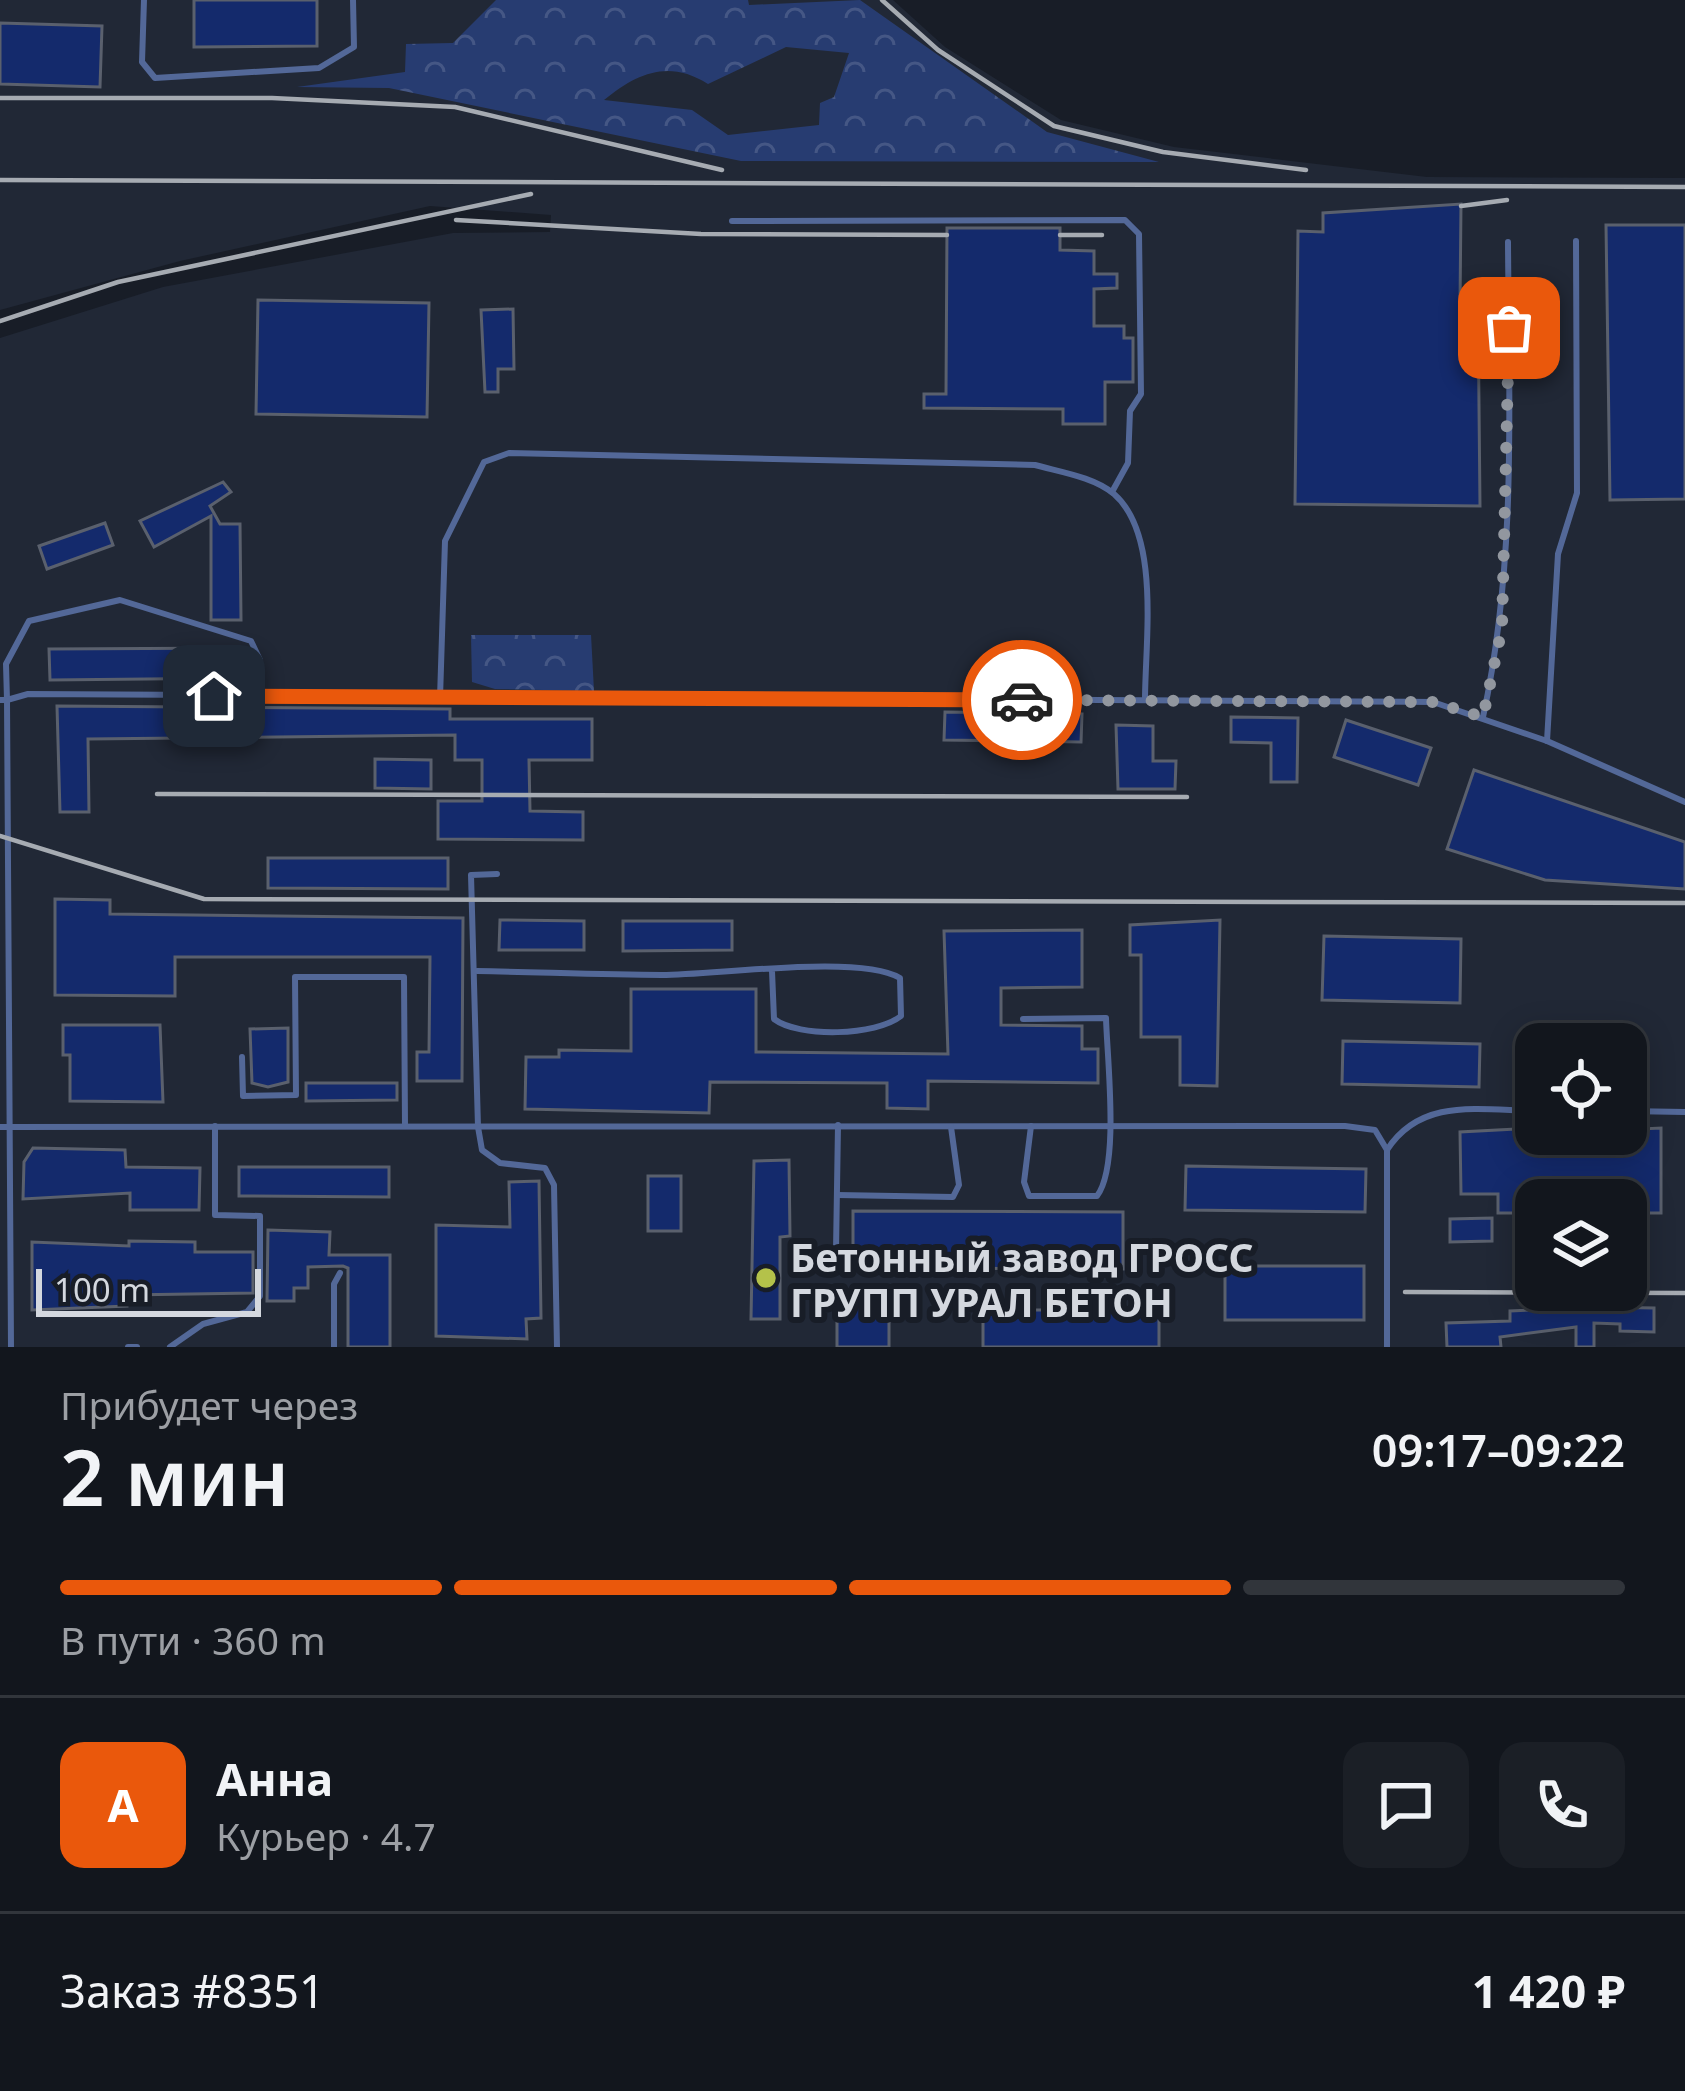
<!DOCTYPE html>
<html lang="ru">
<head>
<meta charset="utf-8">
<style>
	:root { --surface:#12161d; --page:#1b1f26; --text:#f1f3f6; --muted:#9c9fa4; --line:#31353b; --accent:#ea580c }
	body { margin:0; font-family:"Noto Sans",sans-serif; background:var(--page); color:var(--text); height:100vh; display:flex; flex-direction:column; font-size:45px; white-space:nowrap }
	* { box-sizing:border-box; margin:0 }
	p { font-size:39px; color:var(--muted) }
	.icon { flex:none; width:66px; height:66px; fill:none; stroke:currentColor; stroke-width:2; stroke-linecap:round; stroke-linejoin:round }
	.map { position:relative; height:1347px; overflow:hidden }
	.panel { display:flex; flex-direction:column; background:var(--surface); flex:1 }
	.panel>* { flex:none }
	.buttons { position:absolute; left:1515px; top:1023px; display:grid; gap:24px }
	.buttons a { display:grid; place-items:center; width:132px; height:132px; border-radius:24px; background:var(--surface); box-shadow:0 6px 30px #0003,0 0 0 3px var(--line); font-size:60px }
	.scale { position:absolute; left:36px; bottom:30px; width:225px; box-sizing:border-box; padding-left:12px; border:6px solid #d4d8df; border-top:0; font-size:33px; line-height:42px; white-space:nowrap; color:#d4d8df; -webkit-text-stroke:9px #181d27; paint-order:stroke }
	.pin { position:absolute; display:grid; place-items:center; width:102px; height:102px; color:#fff; margin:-51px; border-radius:24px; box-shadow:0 6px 18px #0006 }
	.courier { position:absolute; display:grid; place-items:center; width:120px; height:120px; margin:-60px; border:9px solid #ea580c; border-radius:50%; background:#fff; color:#222; box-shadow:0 3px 15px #0007 }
	.overview em { font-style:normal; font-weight:600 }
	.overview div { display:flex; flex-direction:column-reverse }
	.overview { display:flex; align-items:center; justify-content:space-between; height:204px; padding:0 60px }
	h1 { font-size:78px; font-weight:600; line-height:90px }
	.bar { display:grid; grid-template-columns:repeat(4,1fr); gap:18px 12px; align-content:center; height:144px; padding:0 60px }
	.bar i { height:15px; border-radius:9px; background:var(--line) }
	.bar .selected { background:var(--accent) }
	.bar p { grid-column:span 4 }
	.line { display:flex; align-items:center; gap:30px; padding:0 60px; border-top:3px solid var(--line) }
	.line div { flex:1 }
	.round { display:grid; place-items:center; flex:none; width:126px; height:126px; border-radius:24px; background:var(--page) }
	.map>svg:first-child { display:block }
	.built { fill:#212836; fill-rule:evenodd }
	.forest { fill:url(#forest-crowns); fill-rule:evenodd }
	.building { fill:#142a6c; stroke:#5a606d; stroke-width:3 }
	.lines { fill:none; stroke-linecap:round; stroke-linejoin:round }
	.service { stroke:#536898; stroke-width:6 }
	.rail { stroke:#a6abb2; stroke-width:4.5 }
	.done { stroke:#92979f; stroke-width:12; stroke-dasharray:0 21.6 }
	.route { stroke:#ea580c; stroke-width:15 }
	.poi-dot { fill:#b4c24a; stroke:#181d27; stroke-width:4.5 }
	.labels { text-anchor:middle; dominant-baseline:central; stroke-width:12; stroke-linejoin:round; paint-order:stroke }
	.poi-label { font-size:39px; font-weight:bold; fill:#d4d8df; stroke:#181d27; text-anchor:start }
</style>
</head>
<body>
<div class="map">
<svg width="1685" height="1347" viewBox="0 0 1685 1347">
	<defs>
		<pattern id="forest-crowns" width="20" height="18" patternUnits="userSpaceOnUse" patternTransform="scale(3)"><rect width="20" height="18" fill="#273c71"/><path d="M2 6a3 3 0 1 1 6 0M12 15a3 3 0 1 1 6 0" fill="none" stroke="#455785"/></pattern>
	</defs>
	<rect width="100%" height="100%" fill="#181d27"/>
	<!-- built -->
	<path class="built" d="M 0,0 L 893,0 L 945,47 L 1061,120 L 1174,147 L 1427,177 L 1685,178 L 1685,1347 L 0,1347 L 0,338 L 163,287 L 453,233 L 550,232 L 551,215 L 430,206 L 180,261 L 0,310 ZM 1536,1044 L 1626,1044 L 1626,1134 L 1536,1134 ZM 1536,1200 L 1626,1200 L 1626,1290 L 1536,1290 Z"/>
	<!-- forest -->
	<g class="forest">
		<path d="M 496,0 L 748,0 L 749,5 L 860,0 L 1047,132 L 1159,162 L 741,161 L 389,88 L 297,87 L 405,72 L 406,44 L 453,43 ZM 786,47 L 849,53 L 834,97 L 820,103 L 819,125 L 728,135 L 692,110 L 604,100 C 637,73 669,59 708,84 Z"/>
		<path d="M 471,635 L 591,635 L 594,691 L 495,689 L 472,682 Z"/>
	</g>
	<!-- building -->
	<g class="building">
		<path d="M 194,0 L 317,0 L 317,46 L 194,47 Z"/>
		<path d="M 0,23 L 102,26 L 100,87 L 0,84 Z"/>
		<path d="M 1461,204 L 1460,305 L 1478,305 L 1480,506 L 1295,504 L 1298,231 L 1323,232 L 1323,213 Z"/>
		<path d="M 1606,225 L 1685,225 L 1685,499 L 1610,500 Z"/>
		<path d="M 947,228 L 1060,228 L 1060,250 L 1094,251 L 1094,274 L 1117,274 L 1117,288 L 1094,289 L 1094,326 L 1124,326 L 1124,338 L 1133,338 L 1133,382 L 1105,382 L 1105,424 L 1063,424 L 1063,409 L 924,408 L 924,394 L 946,394 Z"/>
		<path d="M 258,300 L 429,303 L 427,417 L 256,414 Z"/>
		<path d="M 513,309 L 514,369 L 498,369 L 498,392 L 485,392 L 481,310 Z"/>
		<path d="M 223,482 L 231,492 L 210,506 L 220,524 L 240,524 L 241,620 L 211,620 L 211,516 L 154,547 L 140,521 Z"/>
		<path d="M 105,523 L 113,545 L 47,569 L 39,546 Z"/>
		<path d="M 242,648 L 243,678 L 50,680 L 49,649 Z"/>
		<path d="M 57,706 L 450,709 L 450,719 L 592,719 L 592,760 L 529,760 L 530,811 L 583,812 L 583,840 L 438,839 L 438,801 L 482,801 L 482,760 L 455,760 L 455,735 L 88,739 L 89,812 L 60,812 Z"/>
		<path d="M 945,712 L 1082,714 L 1081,742 L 944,740 Z"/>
		<path d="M 1231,717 L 1298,718 L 1297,782 L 1271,782 L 1271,743 L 1231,742 Z"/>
		<path d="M 1346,720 L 1431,748 L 1418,785 L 1334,757 Z"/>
		<path d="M 1116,725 L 1153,726 L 1153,761 L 1176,761 L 1175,789 L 1118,789 Z"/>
		<path d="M 375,759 L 431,760 L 431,789 L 375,788 Z"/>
		<path d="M 1474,770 L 1685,842 L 1685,889 L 1545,880 L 1447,849 Z"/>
		<path d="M 268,858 L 448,858 L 448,889 L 268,888 Z"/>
		<path d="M 55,899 L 110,900 L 110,914 L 463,918 L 462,1081 L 417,1081 L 417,1052 L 429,1052 L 430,957 L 175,957 L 175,996 L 55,995 Z"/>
		<path d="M 500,920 L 584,921 L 584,950 L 499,950 Z"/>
		<path d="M 1220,920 L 1217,1086 L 1180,1085 L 1180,1037 L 1141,1037 L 1141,955 L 1130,955 L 1130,925 Z"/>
		<path d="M 623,921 L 732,921 L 732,950 L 623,951 Z"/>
		<path d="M 1082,930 L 1082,987 L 1001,988 L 1001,1025 L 1082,1026 L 1082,1049 L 1098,1049 L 1098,1083 L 928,1081 L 928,1109 L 887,1108 L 887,1083 L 710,1082 L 709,1113 L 525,1109 L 526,1057 L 559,1057 L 559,1050 L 631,1051 L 631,989 L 756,989 L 756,1052 L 948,1054 L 944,931 Z"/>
		<path d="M 1324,936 L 1461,939 L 1460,1003 L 1322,1000 Z"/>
		<path d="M 63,1025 L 160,1025 L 163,1102 L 70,1101 L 70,1055 L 63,1055 Z"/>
		<path d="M 288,1028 L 288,1082 L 268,1087 L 252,1083 L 250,1029 Z"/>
		<path d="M 1343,1041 L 1480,1044 L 1479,1087 L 1342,1084 Z"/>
		<path d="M 306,1083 L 397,1083 L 397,1100 L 306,1101 Z"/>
		<path d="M 1536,1128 L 1536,1134 L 1661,1128 L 1661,1213 L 1626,1213 L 1626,1200 L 1536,1200 L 1536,1213 L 1498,1213 L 1498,1194 L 1461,1194 L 1460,1132 Z"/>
		<path d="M 33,1148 L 125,1150 L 126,1167 L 200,1168 L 199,1210 L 130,1210 L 130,1193 L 23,1199 L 24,1162 Z"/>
		<path d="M 789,1160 L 790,1236 L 780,1237 L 780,1319 L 751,1319 L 754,1161 Z"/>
		<path d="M 1186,1166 L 1366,1169 L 1365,1212 L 1185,1210 Z"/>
		<path d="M 239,1167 L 389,1167 L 389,1197 L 239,1196 Z"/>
		<rect x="648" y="1176" width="33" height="55"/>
		<path d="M 539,1181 L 541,1318 L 526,1319 L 527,1339 L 436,1336 L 436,1225 L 510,1227 L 509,1182 Z"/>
		<path d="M 853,1211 L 1123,1212 L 1123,1269 L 853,1268 Z"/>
		<path d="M 1492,1218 L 1492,1241 L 1450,1242 L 1450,1219 Z"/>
		<path d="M 268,1230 L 330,1232 L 329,1255 L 390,1255 L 390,1347 L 348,1347 L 348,1268 L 343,1266 L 308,1267 L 308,1288 L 294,1288 L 294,1301 L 267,1301 Z"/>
		<path d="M 129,1241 L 195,1242 L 195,1252 L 253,1252 L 253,1293 L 127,1295 L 127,1306 L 32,1310 L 32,1242 L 129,1246 Z"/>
		<rect x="1225" y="1266" width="139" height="54"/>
		<rect x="837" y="1307" width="52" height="40"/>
		<path d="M 1598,1307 L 1654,1308 L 1654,1332 L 1620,1331 L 1620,1324 L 1594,1323 L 1594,1347 L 1576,1347 L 1576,1327 L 1500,1337 L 1501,1347 L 1447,1347 L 1446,1323 L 1510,1321 L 1510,1311 Z"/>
		<rect x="983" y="1310" width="176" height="37"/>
	</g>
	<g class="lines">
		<!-- service -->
		<g class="service">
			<path d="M 144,0 L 142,62 L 155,78 L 319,68 L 354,47 L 353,0"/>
			<path d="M 732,221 L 1125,220 L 1139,234 L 1141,394 L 1130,411 L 1128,463 L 1112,492"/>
			<path d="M 261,696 L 260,660 L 251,641 L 120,600 L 29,621 L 6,664 L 7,700 L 28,694 C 497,699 965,699 1433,702 L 1547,741 L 1685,802"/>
			<path d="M 440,698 L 445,541 L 484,462 L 509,453 L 1035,465 C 1060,472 1094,477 1114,494 C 1161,535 1145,642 1145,700"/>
			<path d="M 0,700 L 7,700 L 11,1347"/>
			<path d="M 1483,717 C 1517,561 1509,401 1508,242"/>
			<path d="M 1547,741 L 1558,554 L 1577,493 L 1576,241"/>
			<path d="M 497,874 L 471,875 L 478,1127 L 482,1150 L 500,1163 L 545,1168 L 554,1185 L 557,1347"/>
			<path d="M 477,971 C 539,972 601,975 662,975 C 717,975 859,954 900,978 L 901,1016 C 876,1036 799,1038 774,1019 L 772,971"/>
			<path d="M 1023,1019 L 1106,1018 C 1107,1058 1120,1166 1097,1196 L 1029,1196 L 1024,1182 L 1031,1126"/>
			<path d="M 242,1057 L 243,1096 L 296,1095 L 295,977 L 404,977 L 405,1126"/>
			<path d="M 1626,1111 L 1685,1112"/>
			<path d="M 0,1127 L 1345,1126 L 1375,1130 L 1387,1150"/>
			<path d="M 837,1195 L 953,1197 L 959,1185 L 951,1127"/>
			<path d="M 836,1251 L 838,1125"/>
			<path d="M 128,1347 L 137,1347"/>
			<path d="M 170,1347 L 203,1324 L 247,1312 L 260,1296 L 260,1216 L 215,1215 L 215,1126"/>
			<path d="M 334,1347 L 334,1284 L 340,1273"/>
			<path d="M 1387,1347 L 1387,1150 C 1421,1097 1480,1110 1536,1111"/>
		</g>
		<!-- rail -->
		<g class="rail">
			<path d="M 882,0 L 938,50 L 1054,126 L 1163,152 L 1306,170"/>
			<path d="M 0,98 L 272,98 L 455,107 L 722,170"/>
			<path d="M 0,180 L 1685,187"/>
			<path d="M 1461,206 L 1507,200"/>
			<path d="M 456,220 L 701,234 L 947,235"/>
			<path d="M 1060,235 L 1102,235"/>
			<path d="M 0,321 L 118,282 L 531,194"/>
			<path d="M 157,794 L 1187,797"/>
			<path d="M 0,836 L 204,899 L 1685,903"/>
			<path d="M 1405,1292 L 1685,1293"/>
		</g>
	</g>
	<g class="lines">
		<!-- done -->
		<path class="done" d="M 1022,700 L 1433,702 L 1483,717 L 1502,628 L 1509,328"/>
		<!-- route -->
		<path class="route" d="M 214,696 L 1022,700"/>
	</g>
	<!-- markers -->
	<circle class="poi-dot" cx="766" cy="1278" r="12"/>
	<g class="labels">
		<!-- poi labels -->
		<g class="poi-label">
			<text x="790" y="1256">Бетонный завод ГРОСС<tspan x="790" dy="45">ГРУПП УРАЛ БЕТОН</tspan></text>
		</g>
	</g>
</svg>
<div class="buttons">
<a><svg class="icon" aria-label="locate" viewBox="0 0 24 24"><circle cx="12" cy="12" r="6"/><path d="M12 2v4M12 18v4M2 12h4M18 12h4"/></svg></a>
<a><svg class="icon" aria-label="layers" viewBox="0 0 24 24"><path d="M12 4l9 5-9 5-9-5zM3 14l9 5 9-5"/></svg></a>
</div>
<div class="scale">100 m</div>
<div class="pin" style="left:1509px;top:328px;background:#ea580c"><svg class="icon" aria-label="bag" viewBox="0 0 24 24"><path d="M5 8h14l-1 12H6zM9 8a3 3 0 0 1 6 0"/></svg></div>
<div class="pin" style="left:214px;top:696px;background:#1f2937"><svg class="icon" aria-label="home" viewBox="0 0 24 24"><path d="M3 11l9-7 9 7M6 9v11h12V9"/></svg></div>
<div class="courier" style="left:1022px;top:700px"><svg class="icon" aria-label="car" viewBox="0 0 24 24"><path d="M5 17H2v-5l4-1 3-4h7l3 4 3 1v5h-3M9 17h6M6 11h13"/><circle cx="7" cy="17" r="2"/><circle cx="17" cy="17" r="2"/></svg></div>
</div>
<section class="panel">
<div class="overview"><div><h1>2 мин</h1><p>Прибудет через</p></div><em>09:17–09:22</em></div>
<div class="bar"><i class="selected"></i><i class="selected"></i><i class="selected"></i><i></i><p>В пути · 360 m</p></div>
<div class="line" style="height:216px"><b class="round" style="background:var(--accent);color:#fff">А</b><div><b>Анна</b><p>Курьер · 4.7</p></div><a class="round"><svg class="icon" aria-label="chat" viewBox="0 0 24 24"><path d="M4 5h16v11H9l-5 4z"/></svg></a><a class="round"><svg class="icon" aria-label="phone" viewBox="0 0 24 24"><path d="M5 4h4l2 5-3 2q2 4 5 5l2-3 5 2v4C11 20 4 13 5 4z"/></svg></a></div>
<div class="line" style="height:156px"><div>Заказ #8351</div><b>1 420 ₽</b></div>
</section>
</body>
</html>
